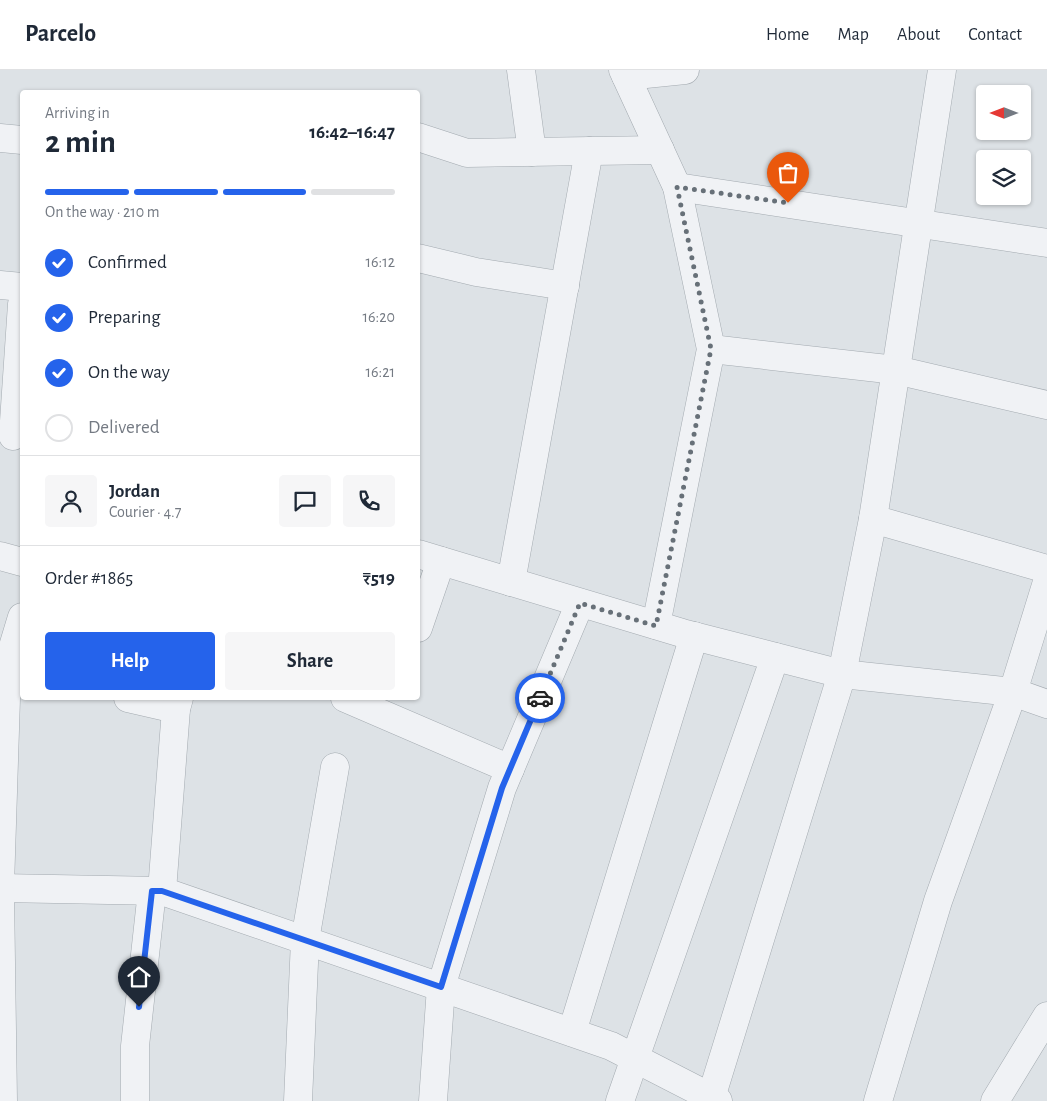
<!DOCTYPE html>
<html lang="en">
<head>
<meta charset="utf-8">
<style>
	:root { --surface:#fff; --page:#f6f6f7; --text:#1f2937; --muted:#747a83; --line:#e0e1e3; --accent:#2563eb }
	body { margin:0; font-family:"Alegreya Sans",sans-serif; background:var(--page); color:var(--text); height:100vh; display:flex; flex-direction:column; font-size:19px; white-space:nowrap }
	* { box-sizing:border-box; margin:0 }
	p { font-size:16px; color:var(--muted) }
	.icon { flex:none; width:28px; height:28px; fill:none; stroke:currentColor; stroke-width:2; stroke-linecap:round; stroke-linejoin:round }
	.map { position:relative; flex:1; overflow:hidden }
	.sheet { position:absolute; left:20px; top:20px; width:400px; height:610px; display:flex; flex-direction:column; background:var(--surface); border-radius:5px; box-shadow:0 1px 4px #0004 }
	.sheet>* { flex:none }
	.needle { width:32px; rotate:270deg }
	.fabs { position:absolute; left:976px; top:15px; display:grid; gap:10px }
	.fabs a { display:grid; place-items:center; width:55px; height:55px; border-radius:5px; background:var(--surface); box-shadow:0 1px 4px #0004; font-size:25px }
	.pin { position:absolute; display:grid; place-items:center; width:42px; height:42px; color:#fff; margin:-51px -21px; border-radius:50% 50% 50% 0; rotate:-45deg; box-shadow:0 0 5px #0007 }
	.pin .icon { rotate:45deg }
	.courier { position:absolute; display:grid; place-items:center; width:50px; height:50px; margin:-25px; border:4px solid #2563eb; border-radius:50%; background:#fff; color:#222; box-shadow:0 1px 6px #0007 }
	.summary em { font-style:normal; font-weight:700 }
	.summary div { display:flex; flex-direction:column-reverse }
	.summary { display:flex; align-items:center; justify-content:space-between; height:85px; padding:0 25px }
	h1 { font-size:32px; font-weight:700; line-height:38px }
	.bar { display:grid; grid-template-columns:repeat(4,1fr); gap:8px 5px; align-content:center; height:60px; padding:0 25px }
	.bar i { height:6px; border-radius:4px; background:var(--line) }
	.bar .selected { background:var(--accent) }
	.bar p { grid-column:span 4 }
	.line { display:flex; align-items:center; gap:12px; padding:0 25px; border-top:1px solid var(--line) }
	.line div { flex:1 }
	.round { display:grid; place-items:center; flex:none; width:52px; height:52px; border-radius:5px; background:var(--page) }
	ol { padding:0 25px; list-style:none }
	li { display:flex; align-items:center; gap:15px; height:55px }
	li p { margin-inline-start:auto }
	li .icon { padding:5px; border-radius:50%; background:var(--accent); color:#fff; stroke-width:4 }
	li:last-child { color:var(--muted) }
	li i { width:28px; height:28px; border:2px solid var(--line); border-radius:50% }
	.button { display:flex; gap:10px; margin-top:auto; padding:10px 25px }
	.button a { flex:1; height:58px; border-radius:5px; background:var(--accent); color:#fff; font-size:20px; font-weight:700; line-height:58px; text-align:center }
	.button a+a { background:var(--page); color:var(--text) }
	header { display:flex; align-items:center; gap:30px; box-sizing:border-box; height:70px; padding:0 25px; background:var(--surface); border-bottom:1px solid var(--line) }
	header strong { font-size:24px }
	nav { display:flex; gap:28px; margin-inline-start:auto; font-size:18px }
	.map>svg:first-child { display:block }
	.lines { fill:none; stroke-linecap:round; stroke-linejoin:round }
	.minor-casing { stroke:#a3aab0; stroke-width:29 }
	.minor { stroke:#f0f2f5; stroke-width:28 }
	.done { stroke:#677078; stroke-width:5; stroke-dasharray:0 9 }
	.route { stroke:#2563eb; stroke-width:6 }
</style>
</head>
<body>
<header>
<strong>Parcelo</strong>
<nav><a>Home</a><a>Map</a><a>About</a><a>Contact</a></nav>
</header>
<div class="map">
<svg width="1047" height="1031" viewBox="0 0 1047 1031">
	<rect width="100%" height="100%" fill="#dde2e6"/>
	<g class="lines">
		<defs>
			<g id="minor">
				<path d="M 521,0 L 532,82"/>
				<path d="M 623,0 L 677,117 L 711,279 L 656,555"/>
				<path d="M 942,0 L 873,449 L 1047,499"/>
				<path d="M 626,6 L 685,0"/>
				<path d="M 418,67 L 467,83 L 660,80"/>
				<path d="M 0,68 L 22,70"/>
				<path d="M 677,117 L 1047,173"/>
				<path d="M 418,188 L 476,202 L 565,216"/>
				<path d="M 0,215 L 22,217"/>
				<path d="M 711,279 L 896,300 L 1047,335"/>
				<path d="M 13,366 L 22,234"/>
				<path d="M 418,484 L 682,563 L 842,604 L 1013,622 L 1047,634"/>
				<path d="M 0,486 L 22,492"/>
				<path d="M 511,512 L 589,81"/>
				<path d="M 22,547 L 7,597 L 22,601"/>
				<path d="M 418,558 L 441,491"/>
				<path d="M 0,596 L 7,597 L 0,816"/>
				<path d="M 128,628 L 176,639"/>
				<path d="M 345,628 L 510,699"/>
				<path d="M 0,818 L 162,821 L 611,976 L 718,1031"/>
				<path d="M 162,821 L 176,639 L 179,628"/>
				<path d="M 0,823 L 3,1031"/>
				<path d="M 572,962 L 694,566"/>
				<path d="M 135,1031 L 135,976 L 152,821"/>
				<path d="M 298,1031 L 305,870 L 335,697"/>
				<path d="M 433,1031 L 441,917 L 502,718 L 580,533"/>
				<path d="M 620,1031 L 775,587"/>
				<path d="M 710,1031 L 842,604 L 873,449"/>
				<path d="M 878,1031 L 938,831 L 1013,622 L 1047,512"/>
				<path d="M 995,1031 L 1047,946"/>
			</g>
		</defs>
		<!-- minor casing -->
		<use href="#minor" class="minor-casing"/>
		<!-- minor -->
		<use href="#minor" class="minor"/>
	</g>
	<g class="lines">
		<!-- done -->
		<path class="done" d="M 540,628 L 580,533 L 656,556 L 711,279 L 677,117 L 788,133"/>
		<!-- route -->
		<path class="route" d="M 139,937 L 152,821 L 162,821 L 441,917 L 502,718 L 540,628"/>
	</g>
</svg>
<div class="fabs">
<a><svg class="needle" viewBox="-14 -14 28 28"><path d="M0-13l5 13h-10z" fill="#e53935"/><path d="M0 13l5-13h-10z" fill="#747a83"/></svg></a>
<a><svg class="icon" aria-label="layers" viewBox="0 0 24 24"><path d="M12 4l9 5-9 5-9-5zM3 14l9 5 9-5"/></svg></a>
</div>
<div class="pin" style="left:788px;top:133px;background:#ea580c"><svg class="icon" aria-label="bag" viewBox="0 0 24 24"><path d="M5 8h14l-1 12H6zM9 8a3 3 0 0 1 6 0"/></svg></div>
<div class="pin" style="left:139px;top:937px;background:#1f2937"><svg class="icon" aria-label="home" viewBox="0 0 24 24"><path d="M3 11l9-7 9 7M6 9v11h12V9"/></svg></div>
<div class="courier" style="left:540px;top:628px"><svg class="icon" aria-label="car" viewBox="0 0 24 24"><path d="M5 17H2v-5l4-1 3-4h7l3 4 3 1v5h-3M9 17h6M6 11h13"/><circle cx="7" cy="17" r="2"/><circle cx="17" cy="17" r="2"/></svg></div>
<section class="sheet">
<div class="summary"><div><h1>2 min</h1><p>Arriving in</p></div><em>16:42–16:47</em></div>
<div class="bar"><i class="selected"></i><i class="selected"></i><i class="selected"></i><i></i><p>On the way · 210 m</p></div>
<ol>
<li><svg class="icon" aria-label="check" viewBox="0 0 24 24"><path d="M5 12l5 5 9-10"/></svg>Confirmed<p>16:12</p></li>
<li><svg class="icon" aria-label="check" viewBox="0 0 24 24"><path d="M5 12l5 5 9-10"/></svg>Preparing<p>16:20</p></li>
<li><svg class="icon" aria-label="check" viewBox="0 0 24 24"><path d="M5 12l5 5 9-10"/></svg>On the way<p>16:21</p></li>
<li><i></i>Delivered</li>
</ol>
<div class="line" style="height:90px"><a class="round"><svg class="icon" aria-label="person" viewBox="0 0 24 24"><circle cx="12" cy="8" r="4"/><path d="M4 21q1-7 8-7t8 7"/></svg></a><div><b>Jordan</b><p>Courier · 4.7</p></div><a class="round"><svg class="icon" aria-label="chat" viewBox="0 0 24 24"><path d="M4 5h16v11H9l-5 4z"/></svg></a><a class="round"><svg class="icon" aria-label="phone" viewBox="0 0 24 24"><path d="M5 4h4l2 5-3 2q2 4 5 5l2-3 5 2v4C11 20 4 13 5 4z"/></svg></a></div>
<div class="line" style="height:65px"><div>Order #1865</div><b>₹519</b></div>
<div class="button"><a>Help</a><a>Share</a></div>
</section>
</div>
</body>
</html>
